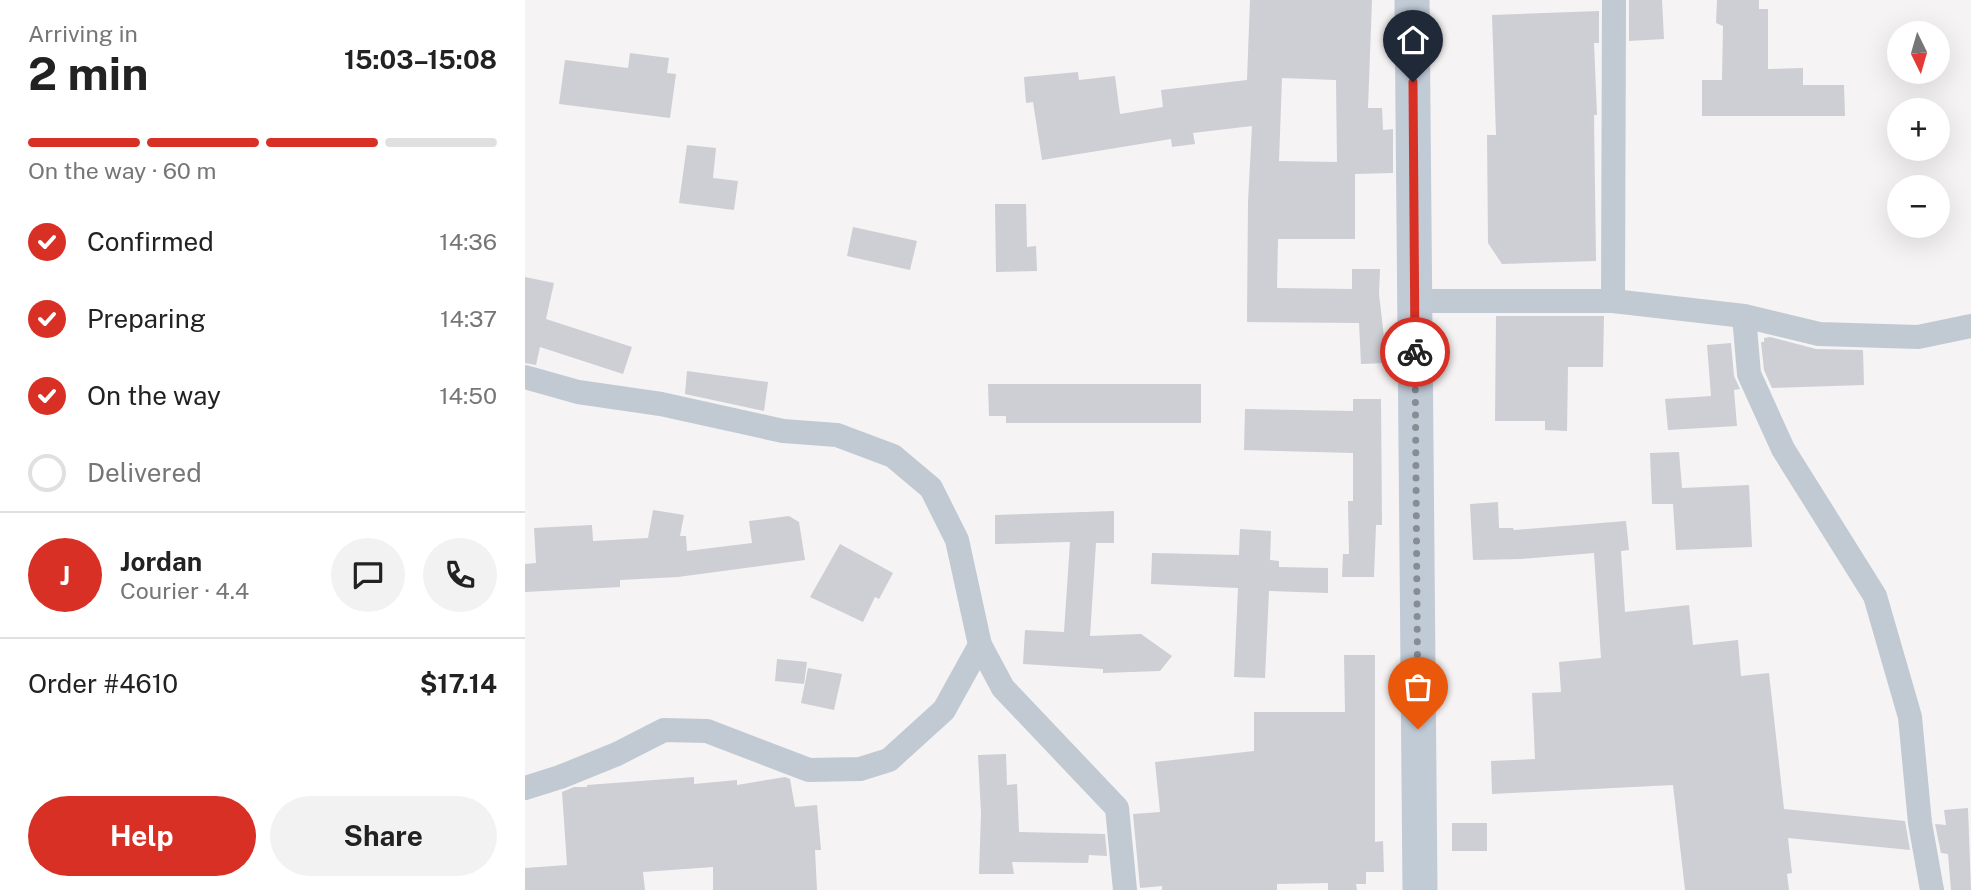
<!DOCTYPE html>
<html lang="en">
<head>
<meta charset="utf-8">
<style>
	:root { --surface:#fff; --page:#f2f2f2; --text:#222; --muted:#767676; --line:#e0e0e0; --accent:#d93025 }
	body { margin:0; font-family:"Public Sans",sans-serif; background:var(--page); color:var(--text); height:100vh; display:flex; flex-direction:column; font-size:26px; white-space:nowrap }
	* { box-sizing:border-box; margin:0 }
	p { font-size:23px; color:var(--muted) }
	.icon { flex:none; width:38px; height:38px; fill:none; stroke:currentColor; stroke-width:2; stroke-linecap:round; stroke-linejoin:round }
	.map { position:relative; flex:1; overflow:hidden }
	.drawer { display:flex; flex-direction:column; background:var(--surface); width:525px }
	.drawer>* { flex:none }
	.needle { width:46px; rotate:175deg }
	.buttons { position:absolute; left:1362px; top:21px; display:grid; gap:14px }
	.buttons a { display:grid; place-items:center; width:63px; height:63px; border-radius:50%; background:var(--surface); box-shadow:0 7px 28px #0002; font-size:35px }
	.pin { position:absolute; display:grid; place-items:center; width:60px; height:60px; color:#fff; margin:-72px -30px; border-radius:50% 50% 50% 0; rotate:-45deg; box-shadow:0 0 7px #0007 }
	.pin .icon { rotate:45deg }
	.courier { position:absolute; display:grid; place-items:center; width:70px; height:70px; margin:-35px; border:5px solid #d93025; border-radius:50%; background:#fff; color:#222; box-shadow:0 2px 9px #0007 }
	.summary em { font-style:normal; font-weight:700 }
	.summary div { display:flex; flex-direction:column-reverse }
	.summary { display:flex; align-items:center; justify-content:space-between; height:119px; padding:0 28px }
	h1 { font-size:46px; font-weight:700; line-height:52px }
	.bar { display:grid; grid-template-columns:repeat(4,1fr); gap:10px 7px; align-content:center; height:84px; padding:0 28px }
	.bar i { height:9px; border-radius:5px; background:var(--line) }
	.bar .active { background:var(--accent) }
	.bar p { grid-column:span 4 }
	.line { display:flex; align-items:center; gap:18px; padding:0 28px; border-top:2px solid var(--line) }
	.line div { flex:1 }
	.round { display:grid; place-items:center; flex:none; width:74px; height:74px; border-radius:37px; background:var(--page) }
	ol { padding:0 28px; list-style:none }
	li { display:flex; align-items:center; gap:21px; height:77px }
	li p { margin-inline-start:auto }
	li .icon { padding:7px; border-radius:50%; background:var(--accent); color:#fff; stroke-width:4 }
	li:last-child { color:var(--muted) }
	li i { width:38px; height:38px; border:4px solid var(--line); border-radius:50% }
	.action { display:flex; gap:14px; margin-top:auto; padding:14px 28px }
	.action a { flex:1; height:80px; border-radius:42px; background:var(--accent); color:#fff; font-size:28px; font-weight:700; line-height:80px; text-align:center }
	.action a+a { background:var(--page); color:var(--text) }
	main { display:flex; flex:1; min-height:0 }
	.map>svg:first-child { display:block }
	.building { fill:#cdcfd5; fill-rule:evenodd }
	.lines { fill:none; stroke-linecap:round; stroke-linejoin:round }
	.street { stroke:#c1cad2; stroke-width:24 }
	.secondary { stroke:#c1cbd6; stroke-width:35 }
	.done { stroke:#868d94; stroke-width:7; stroke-dasharray:0 12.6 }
	.route { stroke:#d93025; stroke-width:9 }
</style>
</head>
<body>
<main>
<section class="drawer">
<div class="summary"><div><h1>2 min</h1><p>Arriving in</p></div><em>15:03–15:08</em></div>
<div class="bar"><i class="active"></i><i class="active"></i><i class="active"></i><i></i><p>On the way · 60 m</p></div>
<ol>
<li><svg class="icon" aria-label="check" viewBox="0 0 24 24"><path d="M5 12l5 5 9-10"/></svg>Confirmed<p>14:36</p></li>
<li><svg class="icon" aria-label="check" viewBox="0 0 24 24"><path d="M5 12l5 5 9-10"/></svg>Preparing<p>14:37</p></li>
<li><svg class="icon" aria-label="check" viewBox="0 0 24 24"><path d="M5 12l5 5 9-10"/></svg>On the way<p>14:50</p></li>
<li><i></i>Delivered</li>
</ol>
<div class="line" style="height:126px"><b class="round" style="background:var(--accent);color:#fff">J</b><div><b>Jordan</b><p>Courier · 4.4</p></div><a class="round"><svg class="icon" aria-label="chat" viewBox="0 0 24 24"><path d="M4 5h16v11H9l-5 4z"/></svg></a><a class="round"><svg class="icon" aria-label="phone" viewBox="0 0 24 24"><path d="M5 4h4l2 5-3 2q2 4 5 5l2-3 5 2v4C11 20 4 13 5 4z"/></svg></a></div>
<div class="line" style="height:91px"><div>Order #4610</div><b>$17.14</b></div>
<div class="action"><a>Help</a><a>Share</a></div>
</section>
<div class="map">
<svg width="1446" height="890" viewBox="0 0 1446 890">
	<rect width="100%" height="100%" fill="#f5f3f3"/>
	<!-- building -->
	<g class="building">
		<path d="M 725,0 L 847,0 L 843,108 L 857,108 L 858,130 L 868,129 L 868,173 L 830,174 L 830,239 L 753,239 L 752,288 L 827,289 L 827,269 L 855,269 L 854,294 L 862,363 L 836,364 L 834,323 L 722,322 L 723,202 L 727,126 L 668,133 L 670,144 L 647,147 L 646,139 L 517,160 L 508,102 L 501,103 L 499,77 L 553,72 L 554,80 L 590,76 L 595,114 L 638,107 L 636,90 L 722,80 ZM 757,78 L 811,80 L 812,162 L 754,161 Z"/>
		<path d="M 1104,0 L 1137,0 L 1139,39 L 1104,41 Z"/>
		<path d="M 1192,0 L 1234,0 L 1234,9 L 1243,9 L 1243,69 L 1278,68 L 1278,85 L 1319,85 L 1320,116 L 1177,116 L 1177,80 L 1197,80 L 1198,26 L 1191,23 Z"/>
		<path d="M 1074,11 L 1074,43 L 1069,43 L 1072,115 L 1069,115 L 1071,261 L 977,264 L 963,243 L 962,135 L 971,135 L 967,15 Z"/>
		<path d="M 105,53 L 144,58 L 142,73 L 151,74 L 145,118 L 34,104 L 40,60 L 103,68 Z"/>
		<path d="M 162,145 L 191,148 L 188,178 L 213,181 L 209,210 L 154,203 Z"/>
		<path d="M 470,204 L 501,204 L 502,247 L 511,246 L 512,271 L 471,272 Z"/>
		<path d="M 328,227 L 392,241 L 385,270 L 322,256 Z"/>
		<path d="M 0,277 L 29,283 L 21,319 L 107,347 L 98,374 L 15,347 L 11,365 L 0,363 Z"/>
		<path d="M 971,316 L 1079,316 L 1078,367 L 1043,367 L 1042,431 L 1020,430 L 1020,421 L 970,421 Z"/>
		<path d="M 1245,337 L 1291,349 L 1338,350 L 1339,385 L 1247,388 L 1239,370 L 1236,342 L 1239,342 L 1239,338 Z"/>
		<path d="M 1206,343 L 1209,376 L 1215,389 L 1209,390 L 1212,426 L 1143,430 L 1140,399 L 1186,396 L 1182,345 Z"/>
		<path d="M 162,371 L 243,382 L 239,411 L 160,394 Z"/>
		<path d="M 463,384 L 676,384 L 676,423 L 481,423 L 481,416 L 464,416 Z"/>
		<path d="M 828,399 L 856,399 L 857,525 L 851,525 L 849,577 L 817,577 L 818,554 L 824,554 L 823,501 L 828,501 L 828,453 L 719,450 L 720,409 L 828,411 Z"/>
		<path d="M 1154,452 L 1157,488 L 1224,485 L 1227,547 L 1151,550 L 1148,504 L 1127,504 L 1125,453 Z"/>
		<path d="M 973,502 L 974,528 L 988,528 L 989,530 L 1101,521 L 1104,550 L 1096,551 L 1100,612 L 1164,605 L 1168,645 L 1213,640 L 1216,676 L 1244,673 L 1259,809 L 1380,821 L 1385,850 L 1263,838 L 1267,873 L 1262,874 L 1264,890 L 1160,890 L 1148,785 L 967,794 L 966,761 L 1010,759 L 1007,693 L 1036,692 L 1034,662 L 1076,658 L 1069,553 L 996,559 L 948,560 L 945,504 Z"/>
		<path d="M 128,510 L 159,515 L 155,536 L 161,536 L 162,551 L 227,543 L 224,521 L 264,516 L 274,522 L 280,560 L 153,577 L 95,580 L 95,587 L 0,592 L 0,564 L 11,563 L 9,528 L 67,525 L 68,541 L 123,538 Z"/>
		<path d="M 589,511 L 589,543 L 571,543 L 565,636 L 616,634 L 647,656 L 635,671 L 578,673 L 578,669 L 498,664 L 500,630 L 539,632 L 545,542 L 470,544 L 470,515 Z"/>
		<path d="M 715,529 L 746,531 L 745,560 L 754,561 L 754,567 L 803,568 L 803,593 L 744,591 L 740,678 L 709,677 L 713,588 L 626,584 L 627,553 L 714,555 Z"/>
		<path d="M 315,544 L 368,573 L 354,599 L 350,597 L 338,622 L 285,597 Z"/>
		<path d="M 819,655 L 850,655 L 850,842 L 858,841 L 859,872 L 841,872 L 841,884 L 831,884 L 832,890 L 803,890 L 803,883 L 752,884 L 752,890 L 637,890 L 637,886 L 615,888 L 608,814 L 635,812 L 630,762 L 729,751 L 729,712 L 820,712 Z"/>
		<path d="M 252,659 L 282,662 L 279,684 L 250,681 Z"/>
		<path d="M 283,668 L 317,674 L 309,710 L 276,703 Z"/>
		<path d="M 481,754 L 482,785 L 492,784 L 494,832 L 580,834 L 582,856 L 564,855 L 563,863 L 487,862 L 489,874 L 454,874 L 456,813 L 453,755 Z"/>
		<path d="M 169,777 L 169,784 L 212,780 L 212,785 L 260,777 L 265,779 L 270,807 L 292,805 L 296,850 L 290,850 L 292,890 L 188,890 L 188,867 L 118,872 L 120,890 L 0,890 L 0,868 L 42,865 L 37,792 L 49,787 L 62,787 L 62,785 Z"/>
		<path d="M 1443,808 L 1446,890 L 1426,890 L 1423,854 L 1416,853 L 1410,824 L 1421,825 L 1419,810 Z"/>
		<rect x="927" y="823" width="35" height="28"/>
	</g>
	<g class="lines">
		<!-- street -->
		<g class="street">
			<path d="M 889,301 L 1088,301 L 1219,316 L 1294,334 L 1393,337 L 1446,326"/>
			<path d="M 1088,301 L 1089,0"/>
			<path d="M 1219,316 L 1224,374 L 1258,449 L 1350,596 L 1385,717 L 1395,823 L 1407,890"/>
			<path d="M 0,377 L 53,392 L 136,404 L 258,431 L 312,435 L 368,456 L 406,488 L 432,540 L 455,645 L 478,688 L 592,808 L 600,890"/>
			<path d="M 0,788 L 35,777 L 92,754 L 139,730 L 182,731 L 284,770 L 335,769 L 364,760 L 419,710 L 455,645"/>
		</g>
		<!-- secondary -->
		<path class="secondary" d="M 887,0 L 895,890"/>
	</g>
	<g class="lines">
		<!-- done -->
		<path class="done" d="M 890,352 L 893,729"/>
		<!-- route -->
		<path class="route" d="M 888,82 L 890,352"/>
	</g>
</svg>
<div class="buttons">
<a><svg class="needle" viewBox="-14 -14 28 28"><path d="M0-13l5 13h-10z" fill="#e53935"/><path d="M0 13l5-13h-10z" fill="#767676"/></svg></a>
<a>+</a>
<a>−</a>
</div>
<div class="pin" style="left:893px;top:729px;background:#ea580c"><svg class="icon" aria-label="bag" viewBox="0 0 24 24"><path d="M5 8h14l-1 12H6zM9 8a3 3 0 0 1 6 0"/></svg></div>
<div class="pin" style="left:888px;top:82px;background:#1f2937"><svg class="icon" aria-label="home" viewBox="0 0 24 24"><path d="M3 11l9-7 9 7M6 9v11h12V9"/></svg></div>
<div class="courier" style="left:890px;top:352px"><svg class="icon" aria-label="bike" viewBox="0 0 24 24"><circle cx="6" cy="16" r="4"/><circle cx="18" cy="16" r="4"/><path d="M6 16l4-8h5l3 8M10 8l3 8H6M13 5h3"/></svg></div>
</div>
</main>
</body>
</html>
